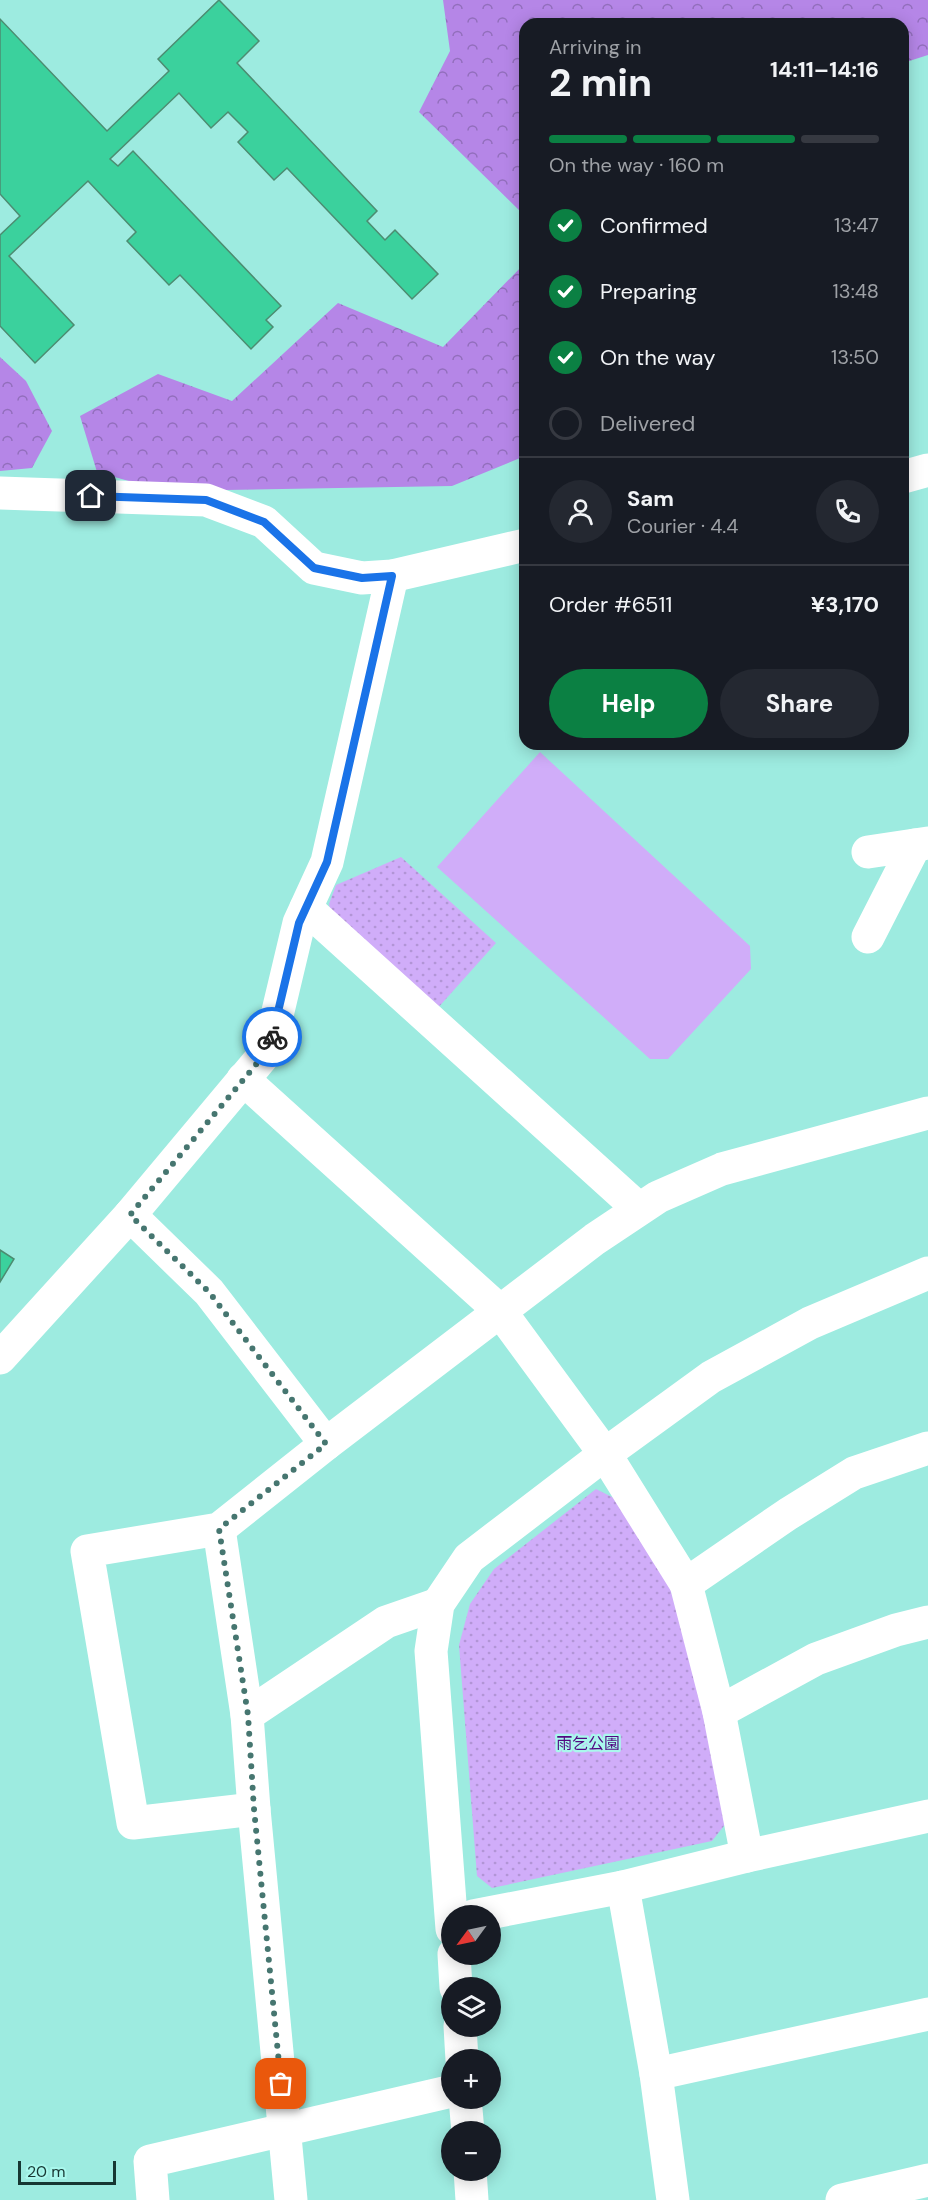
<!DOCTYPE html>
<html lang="en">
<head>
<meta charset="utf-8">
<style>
	:root { --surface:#171b24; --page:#242831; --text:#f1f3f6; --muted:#9ea1a6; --line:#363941; --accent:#0b8043 }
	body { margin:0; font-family:"DM Sans","Noto Sans JP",sans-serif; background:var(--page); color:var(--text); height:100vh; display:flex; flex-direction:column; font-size:22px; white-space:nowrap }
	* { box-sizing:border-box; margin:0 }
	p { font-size:20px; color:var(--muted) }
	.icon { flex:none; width:33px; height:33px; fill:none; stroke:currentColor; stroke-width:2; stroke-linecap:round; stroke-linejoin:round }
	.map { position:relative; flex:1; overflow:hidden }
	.details { position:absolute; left:519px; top:18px; width:390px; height:732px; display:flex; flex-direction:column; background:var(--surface); border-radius:18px; box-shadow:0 3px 15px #0003 }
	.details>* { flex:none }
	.needle { width:39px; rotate:237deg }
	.fabs { position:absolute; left:441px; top:1905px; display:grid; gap:12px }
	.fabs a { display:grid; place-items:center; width:60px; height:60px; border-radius:50%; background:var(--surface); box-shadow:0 3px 15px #0003; font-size:30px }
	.scale { position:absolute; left:18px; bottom:15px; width:98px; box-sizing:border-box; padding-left:6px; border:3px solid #173733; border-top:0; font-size:16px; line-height:21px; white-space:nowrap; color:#173733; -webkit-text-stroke:4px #aaf8ed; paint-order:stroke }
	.pin { position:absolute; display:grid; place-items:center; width:51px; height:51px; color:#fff; margin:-26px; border-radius:12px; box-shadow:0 3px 9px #0006 }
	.courier { position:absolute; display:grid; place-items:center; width:60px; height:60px; margin:-30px; border:4px solid #1a73e8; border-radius:50%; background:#fff; color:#222; box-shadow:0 2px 8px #0007 }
	.overview em { font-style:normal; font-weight:700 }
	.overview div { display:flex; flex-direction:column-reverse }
	.overview { display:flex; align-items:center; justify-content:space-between; height:102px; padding:0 30px }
	h1 { font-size:39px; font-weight:700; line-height:45px }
	.bar { display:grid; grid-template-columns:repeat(4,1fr); gap:9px 6px; align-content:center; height:72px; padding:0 30px }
	.bar i { height:8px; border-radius:4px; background:var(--line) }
	.bar .on { background:var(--accent) }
	.bar p { grid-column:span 4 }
	.line { display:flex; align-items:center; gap:15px; padding:0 30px; border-top:2px solid var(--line) }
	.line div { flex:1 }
	.round { display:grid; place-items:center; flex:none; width:63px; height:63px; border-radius:32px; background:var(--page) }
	ol { padding:0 30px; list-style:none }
	li { display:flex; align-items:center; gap:18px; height:66px }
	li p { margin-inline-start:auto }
	li .icon { padding:6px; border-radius:50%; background:var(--accent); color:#fff; stroke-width:4 }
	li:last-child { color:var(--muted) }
	li i { width:33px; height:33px; border:3px solid var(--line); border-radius:50% }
	.action { display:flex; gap:12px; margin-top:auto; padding:12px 30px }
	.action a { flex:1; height:69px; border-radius:36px; background:var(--accent); color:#fff; font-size:24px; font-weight:700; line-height:69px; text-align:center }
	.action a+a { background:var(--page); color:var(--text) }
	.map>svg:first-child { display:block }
	.green { fill:#d0adf9 }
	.forest { fill:url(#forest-crowns) }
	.park { fill:url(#park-dots) }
	.building { fill:#3bd19d; stroke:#4c8c71; stroke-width:1.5 }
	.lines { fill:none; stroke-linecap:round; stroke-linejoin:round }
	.minor { stroke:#fff; stroke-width:33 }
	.tertiary { stroke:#fff; stroke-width:33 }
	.done { stroke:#467670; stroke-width:6; stroke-dasharray:0 10.8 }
	.route { stroke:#1a73e8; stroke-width:8 }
	.labels { text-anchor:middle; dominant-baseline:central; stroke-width:4.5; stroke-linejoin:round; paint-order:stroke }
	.park-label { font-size:16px; fill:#520881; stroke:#aaf8ed }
</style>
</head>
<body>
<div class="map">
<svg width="928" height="2200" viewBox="0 0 928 2200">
	<defs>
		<pattern id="forest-crowns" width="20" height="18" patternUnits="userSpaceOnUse" patternTransform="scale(1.5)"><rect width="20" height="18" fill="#b586e7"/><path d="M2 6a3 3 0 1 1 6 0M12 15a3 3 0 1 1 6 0" fill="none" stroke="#926ebc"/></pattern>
		<pattern id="park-dots" width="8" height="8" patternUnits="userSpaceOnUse" patternTransform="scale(1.5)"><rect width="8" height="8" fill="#d0adf9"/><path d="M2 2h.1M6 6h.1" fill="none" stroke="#b295d6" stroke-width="1.8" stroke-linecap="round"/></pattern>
	</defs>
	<rect width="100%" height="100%" fill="#9debe0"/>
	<!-- green -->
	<path class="green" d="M 540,752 L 750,946 L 751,969 L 668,1059 L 650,1059 L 437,867 Z"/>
	<!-- forest -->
	<g class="forest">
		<path d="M 443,0 L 928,0 L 928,55 L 903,63 L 903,24 L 525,24 L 525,216 L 419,112 L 450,51 Z"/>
		<path d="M 525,263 L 525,456 L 452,486 L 164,491 L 97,472 L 80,416 L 158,374 L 232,401 L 338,303 L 443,347 Z"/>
		<path d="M 0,357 L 26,381 L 52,431 L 32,468 L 0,471 Z"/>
	</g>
	<!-- park -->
	<g class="park">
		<path d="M 401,857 L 496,943 L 436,1010 L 332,918 L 329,904 L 336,885 Z"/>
		<path d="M 596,1489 L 616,1499 L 668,1580 L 706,1718 L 727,1822 L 712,1841 L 492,1888 L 477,1876 L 459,1645 L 470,1604 L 494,1569 Z"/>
	</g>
	<!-- building -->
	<g class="building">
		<path d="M 219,0 L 259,41 L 237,63 L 377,211 L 367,221 L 385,240 L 395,230 L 438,274 L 412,299 L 287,168 L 274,180 L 238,142 L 248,132 L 228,112 L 211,128 L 179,93 L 110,159 L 118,166 L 133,151 L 281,306 L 266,320 L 273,327 L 251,349 L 180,275 L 169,285 L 127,241 L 136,232 L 88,181 L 9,256 L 74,325 L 35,363 L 0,326 L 0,235 L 20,216 L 0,194 L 0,19 L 107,131 L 169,71 L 158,59 Z"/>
		<path d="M 0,1250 L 14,1259 L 0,1282 Z"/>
	</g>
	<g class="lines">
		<!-- minor -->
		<g class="minor">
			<path d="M 903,477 L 928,470"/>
			<path d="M 0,493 L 206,500 L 264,522 L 314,568 L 362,578 L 392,576 L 525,545"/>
			<path d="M 868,852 L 928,843"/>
			<path d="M 306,908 L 639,1209"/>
			<path d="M 868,937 L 915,845"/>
			<path d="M 243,1079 L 500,1311 L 605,1454 L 686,1584 L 719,1712 L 747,1856"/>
			<path d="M 130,1215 L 209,1292 L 326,1444"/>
			<path d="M 0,1358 L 130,1215 L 269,1049 L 299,923 L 327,862 L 392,576"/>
			<path d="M 219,1529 L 247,1715 L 254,1809 L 291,2200"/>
			<path d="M 686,1584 L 788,1514 L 854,1473 L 928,1448"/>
			<path d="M 719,1712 L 816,1659 L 896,1630 L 928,1622"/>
			<path d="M 247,1715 L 386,1622 L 438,1604"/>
			<path d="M 254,1809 L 133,1823 L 87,1551 L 219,1529 L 326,1444 L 595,1239 L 658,1197 L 722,1169 L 928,1113"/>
			<path d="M 623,1887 L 656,2074 L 673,2200"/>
			<path d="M 656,2074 L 928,2014"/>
			<path d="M 153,2200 L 150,2161 L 452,2091"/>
			<path d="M 842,2200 L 928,2180"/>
		</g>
		<!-- tertiary -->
		<g class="tertiary">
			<path d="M 473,1916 L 623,1887 L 747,1856 L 928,1816"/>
			<path d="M 452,1929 L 431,1651 L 438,1604 L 469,1558 L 605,1454 L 711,1377 L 810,1323 L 928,1273"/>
			<path d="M 454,1954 L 456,1988"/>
			<path d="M 460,2026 L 462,2060"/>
			<path d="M 465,2098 L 468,2132"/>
			<path d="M 470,2170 L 472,2200"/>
		</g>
	</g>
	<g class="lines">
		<!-- done -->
		<path class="done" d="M 272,1037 L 269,1049 L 130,1215 L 209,1292 L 326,1444 L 219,1529 L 248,1715 L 254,1809 L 281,2084"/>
		<!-- route -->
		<path class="route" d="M 91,496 L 206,500 L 264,522 L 314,568 L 362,578 L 392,576 L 327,862 L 299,923 L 272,1037"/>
	</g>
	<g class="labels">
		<!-- park labels -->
		<g class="park-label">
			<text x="588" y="1743">雨乞公園</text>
		</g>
	</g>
</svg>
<div class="fabs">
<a><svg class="needle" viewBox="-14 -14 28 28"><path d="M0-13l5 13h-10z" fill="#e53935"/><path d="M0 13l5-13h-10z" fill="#9ea1a6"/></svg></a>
<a><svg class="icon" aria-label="layers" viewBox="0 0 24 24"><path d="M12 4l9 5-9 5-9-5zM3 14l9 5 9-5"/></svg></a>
<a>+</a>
<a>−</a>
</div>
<div class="scale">20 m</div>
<div class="pin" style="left:281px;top:2084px;background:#ea580c"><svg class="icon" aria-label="bag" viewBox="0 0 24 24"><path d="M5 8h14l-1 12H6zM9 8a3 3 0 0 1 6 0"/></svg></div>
<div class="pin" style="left:91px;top:496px;background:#1f2937"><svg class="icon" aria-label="home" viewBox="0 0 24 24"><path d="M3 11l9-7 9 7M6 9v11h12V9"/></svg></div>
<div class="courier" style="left:272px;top:1037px"><svg class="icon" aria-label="bike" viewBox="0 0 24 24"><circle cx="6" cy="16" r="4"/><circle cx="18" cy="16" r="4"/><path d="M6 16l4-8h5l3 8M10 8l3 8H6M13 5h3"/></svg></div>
<section class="details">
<div class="overview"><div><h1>2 min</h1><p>Arriving in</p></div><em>14:11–14:16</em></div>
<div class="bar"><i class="on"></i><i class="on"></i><i class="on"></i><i></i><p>On the way · 160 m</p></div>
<ol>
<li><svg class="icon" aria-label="check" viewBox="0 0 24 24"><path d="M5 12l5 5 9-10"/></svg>Confirmed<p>13:47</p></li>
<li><svg class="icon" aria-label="check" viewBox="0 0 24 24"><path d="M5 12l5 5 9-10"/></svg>Preparing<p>13:48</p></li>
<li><svg class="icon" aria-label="check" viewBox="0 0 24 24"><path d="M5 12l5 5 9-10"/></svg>On the way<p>13:50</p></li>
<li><i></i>Delivered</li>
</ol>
<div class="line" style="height:108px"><a class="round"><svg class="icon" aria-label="person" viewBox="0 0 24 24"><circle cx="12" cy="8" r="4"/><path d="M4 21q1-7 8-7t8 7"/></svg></a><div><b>Sam</b><p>Courier · 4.4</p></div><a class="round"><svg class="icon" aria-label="phone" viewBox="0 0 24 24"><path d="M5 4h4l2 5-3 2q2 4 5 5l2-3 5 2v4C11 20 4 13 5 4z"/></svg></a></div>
<div class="line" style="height:78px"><div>Order #6511</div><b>¥3,170</b></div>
<div class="action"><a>Help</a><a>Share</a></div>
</section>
</div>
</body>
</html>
